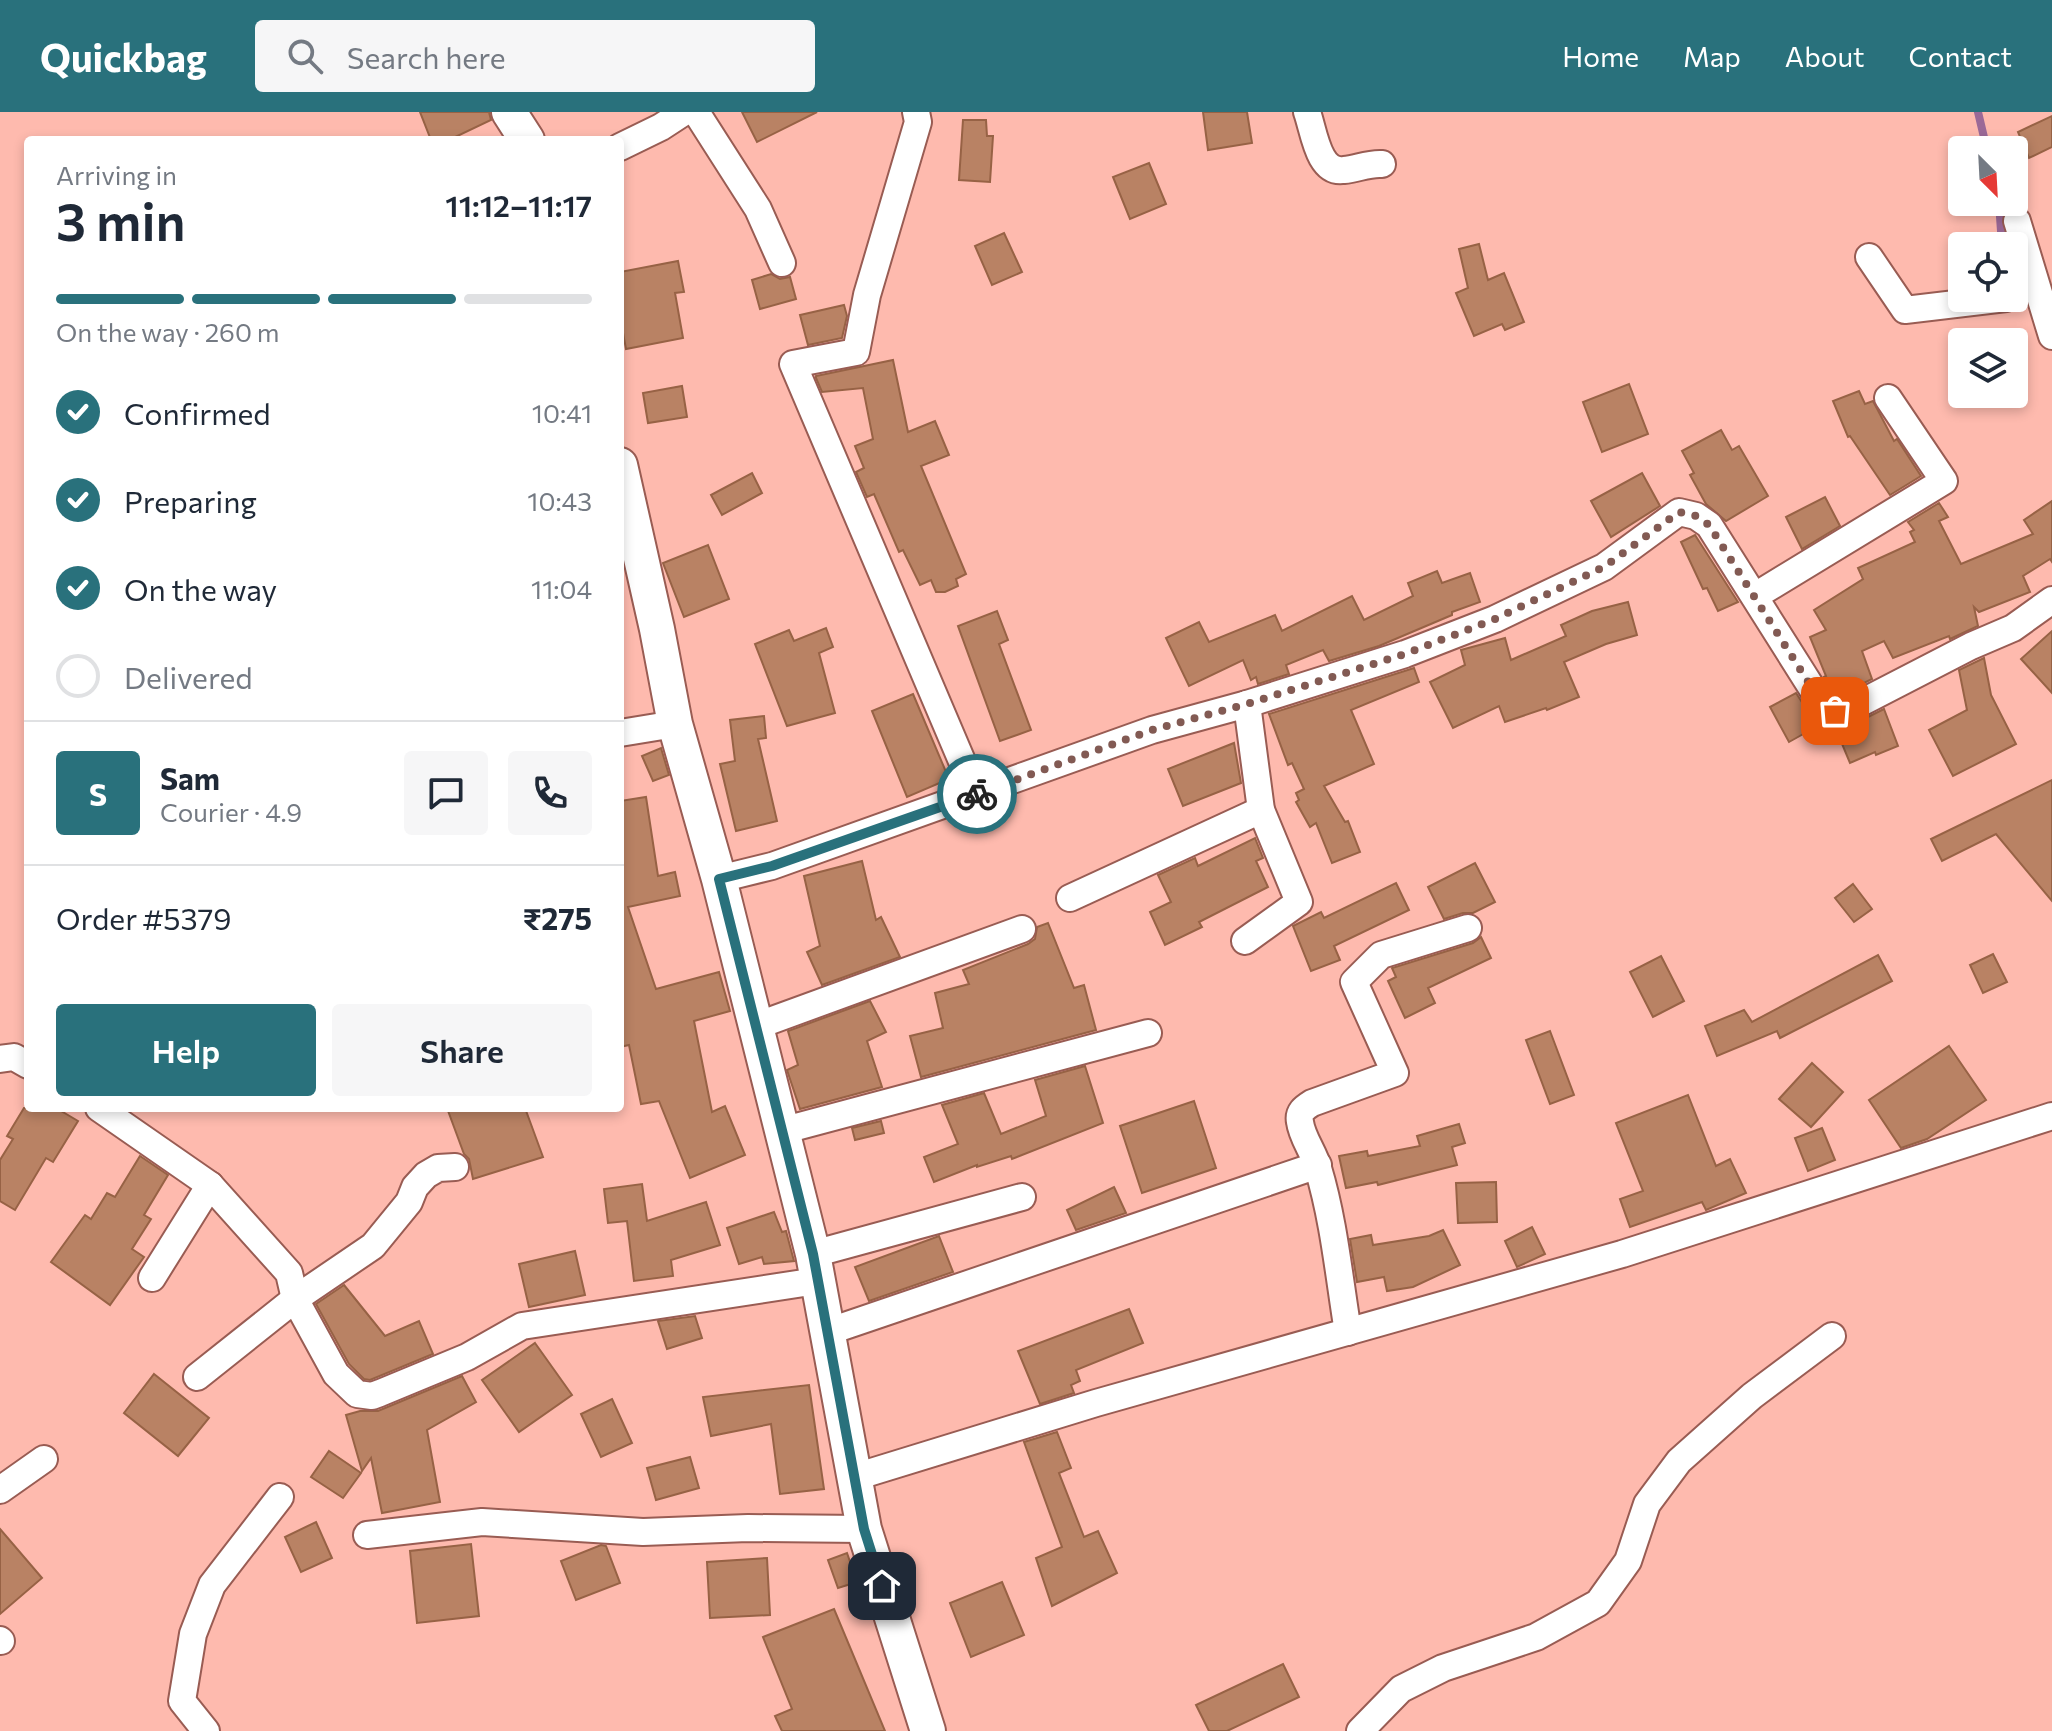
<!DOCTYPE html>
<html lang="en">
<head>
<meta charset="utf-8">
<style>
	:root { --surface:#fff; --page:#f6f6f7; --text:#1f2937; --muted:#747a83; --line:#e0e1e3; --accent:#29717c }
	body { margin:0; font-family:Commissioner,sans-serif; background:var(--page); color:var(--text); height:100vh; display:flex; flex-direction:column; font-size:30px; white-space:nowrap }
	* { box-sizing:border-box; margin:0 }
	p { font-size:26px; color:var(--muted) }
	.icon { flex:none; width:44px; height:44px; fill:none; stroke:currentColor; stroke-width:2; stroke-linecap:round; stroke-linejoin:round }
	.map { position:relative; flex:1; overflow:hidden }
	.details { position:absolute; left:24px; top:24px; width:600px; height:976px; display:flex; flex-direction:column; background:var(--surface); border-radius:8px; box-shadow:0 4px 12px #0003 }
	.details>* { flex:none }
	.needle { width:52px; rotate:156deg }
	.tools { position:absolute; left:1948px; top:24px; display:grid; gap:16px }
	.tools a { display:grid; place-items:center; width:80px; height:80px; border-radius:8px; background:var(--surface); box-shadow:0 4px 12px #0003; font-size:40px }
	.pin { position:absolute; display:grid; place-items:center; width:68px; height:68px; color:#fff; margin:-34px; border-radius:16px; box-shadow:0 4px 12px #0006 }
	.courier { position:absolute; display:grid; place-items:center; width:80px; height:80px; margin:-40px; border:6px solid #29717c; border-radius:50%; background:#fff; color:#222; box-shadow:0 2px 10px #0007 }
	.headline em { font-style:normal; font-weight:600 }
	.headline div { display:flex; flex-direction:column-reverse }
	.headline { display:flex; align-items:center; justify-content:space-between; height:136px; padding:0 32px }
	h1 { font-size:52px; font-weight:600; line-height:60px }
	.bar { display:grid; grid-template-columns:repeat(4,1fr); gap:12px 8px; align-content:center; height:96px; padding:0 32px }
	.bar i { height:10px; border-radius:6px; background:var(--line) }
	.bar .on { background:var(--accent) }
	.bar p { grid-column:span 4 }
	.line { display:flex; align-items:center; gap:20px; padding:0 32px; border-top:2px solid var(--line) }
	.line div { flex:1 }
	.round { display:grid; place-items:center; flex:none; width:84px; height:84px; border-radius:8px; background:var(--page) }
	ol { padding:0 32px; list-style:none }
	li { display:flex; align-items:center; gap:24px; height:88px }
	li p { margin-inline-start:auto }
	li .icon { padding:8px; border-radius:50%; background:var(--accent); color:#fff; stroke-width:4 }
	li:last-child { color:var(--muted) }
	li i { width:44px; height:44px; border:4px solid var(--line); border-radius:50% }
	.action { display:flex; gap:16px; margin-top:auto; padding:16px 32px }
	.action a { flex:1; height:92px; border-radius:8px; background:var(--accent); color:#fff; font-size:32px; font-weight:600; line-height:92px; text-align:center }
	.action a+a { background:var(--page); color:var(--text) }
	header { display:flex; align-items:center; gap:48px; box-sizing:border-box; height:112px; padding:0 40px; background:var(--accent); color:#fff }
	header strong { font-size:38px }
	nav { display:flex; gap:44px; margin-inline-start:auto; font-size:28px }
	.search { width:560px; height:72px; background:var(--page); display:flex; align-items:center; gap:20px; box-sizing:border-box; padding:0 28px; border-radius:8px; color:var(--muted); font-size:30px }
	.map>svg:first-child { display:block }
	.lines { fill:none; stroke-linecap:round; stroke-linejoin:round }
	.stream { stroke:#9b6997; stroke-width:8 }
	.building { fill:#b98264; stroke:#976245; stroke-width:2 }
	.minor-casing { stroke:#995c53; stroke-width:30 }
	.major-casing { stroke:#995c53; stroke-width:38 }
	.minor { stroke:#fff; stroke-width:26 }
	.major { stroke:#fff; stroke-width:34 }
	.done { stroke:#825a53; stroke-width:8; stroke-dasharray:0 14.4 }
	.route { stroke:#29717c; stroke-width:10 }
</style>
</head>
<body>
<header>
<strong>Quickbag</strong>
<div class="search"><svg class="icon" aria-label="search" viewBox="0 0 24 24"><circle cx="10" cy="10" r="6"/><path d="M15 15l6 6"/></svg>Search here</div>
<nav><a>Home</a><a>Map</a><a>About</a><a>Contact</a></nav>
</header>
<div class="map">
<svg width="2052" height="1619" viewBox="0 0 2052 1619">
	<rect width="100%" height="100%" fill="#febaae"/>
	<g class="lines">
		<!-- stream -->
		<g class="stream">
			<path d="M 1978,0 L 1987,38"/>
			<path d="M 1999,90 L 2002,134"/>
			<path d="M 2014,175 L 2018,179"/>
		</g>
	</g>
	<!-- building -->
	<g class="building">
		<path d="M 420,0 L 489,0 L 491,8 L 449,28 L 431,28 Z"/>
		<path d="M 742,0 L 817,0 L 757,30 Z"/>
		<path d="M 1203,0 L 1247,0 L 1252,31 L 1208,38 Z"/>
		<path d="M 2052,4 L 2052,35 L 2029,46 L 2018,20 Z"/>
		<path d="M 963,8 L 986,8 L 987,24 L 993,24 L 990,70 L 959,68 Z"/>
		<path d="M 1149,51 L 1166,92 L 1130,107 L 1113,65 Z"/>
		<path d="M 1004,121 L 1022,160 L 992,173 L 975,134 Z"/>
		<path d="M 1479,132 L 1488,168 L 1504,161 L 1524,210 L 1505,218 L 1502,212 L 1474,224 L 1456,181 L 1468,176 L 1459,137 Z"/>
		<path d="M 678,149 L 684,180 L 675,181 L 683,226 L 626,237 L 620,205 L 620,160 Z"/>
		<path d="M 771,162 L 780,167 L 790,165 L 796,187 L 760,197 L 752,168 Z"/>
		<path d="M 844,193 L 847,204 L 842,226 L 808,233 L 800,203 Z"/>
		<path d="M 893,248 L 908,320 L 935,309 L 949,343 L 921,354 L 966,462 L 956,467 L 958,474 L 945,480 L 936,480 L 931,468 L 920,473 L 903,438 L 899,440 L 874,382 L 867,385 L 856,360 L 864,356 L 855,334 L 873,327 L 863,276 L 822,280 L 816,266 L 816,264 Z"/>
		<path d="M 1629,272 L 1648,322 L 1602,340 L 1583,290 Z"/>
		<path d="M 682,274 L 687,305 L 648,311 L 643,281 Z"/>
		<path d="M 1859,279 L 1865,292 L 1873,289 L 1894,329 L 1897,327 L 1921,364 L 1890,383 L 1850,324 L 1848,325 L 1833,289 Z"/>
		<path d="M 1721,318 L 1732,338 L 1739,334 L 1768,384 L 1726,409 L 1706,392 L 1690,363 L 1694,361 L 1682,339 Z"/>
		<path d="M 752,361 L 762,381 L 722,403 L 711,383 Z"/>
		<path d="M 1642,361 L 1660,394 L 1611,425 L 1591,389 Z"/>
		<path d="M 1825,385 L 1840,414 L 1802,437 L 1786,405 Z"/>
		<path d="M 2052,389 L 2052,450 L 2050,447 L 2023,464 L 2030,480 L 1979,500 L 1974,495 L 1978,514 L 1950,527 L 1949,524 L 1893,546 L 1884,529 L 1862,539 L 1872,567 L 1842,582 L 1833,580 L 1824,565 L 1826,564 L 1810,525 L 1826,518 L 1814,498 L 1863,467 L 1858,456 L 1915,430 L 1910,420 L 1914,418 L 1908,410 L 1939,391 L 1948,405 L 1939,409 L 1961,452 L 2033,422 L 2024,408 Z"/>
		<path d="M 1695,423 L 1738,490 L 1718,499 L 1707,476 L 1703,477 L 1681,430 Z"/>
		<path d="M 708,433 L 729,487 L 684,505 L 663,451 Z"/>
		<path d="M 1437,459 L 1442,471 L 1470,461 L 1480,490 L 1452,500 L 1452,503 L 1379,534 L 1329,549 L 1323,538 L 1286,553 L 1289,562 L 1258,572 L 1256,565 L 1251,568 L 1243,548 L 1189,574 L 1166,526 L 1199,510 L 1209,530 L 1275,503 L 1282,519 L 1352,484 L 1364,508 L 1413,484 L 1408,471 Z"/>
		<path d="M 1628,490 L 1637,523 L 1606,532 L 1564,550 L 1579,585 L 1547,598 L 1546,596 L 1505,610 L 1499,594 L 1453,616 L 1430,570 L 1465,553 L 1461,538 L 1505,526 L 1511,548 L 1566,524 L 1561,513 L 1592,499 Z"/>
		<path d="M 997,499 L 1008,528 L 999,532 L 1031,618 L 1000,629 L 958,514 Z"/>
		<path d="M 826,516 L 833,535 L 819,541 L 835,601 L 787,614 L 755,532 L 789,518 L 794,529 Z"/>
		<path d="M 2052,519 L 2052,581 L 2021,547 Z"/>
		<path d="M 1984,546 L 1991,583 L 2016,632 L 1953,664 L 1929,618 L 1967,598 L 1959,558 Z"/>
		<path d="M 1414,556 L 1419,570 L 1351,598 L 1374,652 L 1324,674 L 1345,710 L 1348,709 L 1360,740 L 1332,751 L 1316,711 L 1310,715 L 1296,690 L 1299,688 L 1296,681 L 1304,677 L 1292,651 L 1288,653 L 1269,602 Z"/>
		<path d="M 1796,581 L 1809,601 L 1823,611 L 1789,630 L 1770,595 Z"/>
		<path d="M 913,582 L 949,667 L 907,685 L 872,599 Z"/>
		<path d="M 1884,597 L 1898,634 L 1876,643 L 1875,640 L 1850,651 L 1835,615 L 1854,612 Z"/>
		<path d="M 764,604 L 766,626 L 758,627 L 777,709 L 736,719 L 720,652 L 735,649 L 730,608 Z"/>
		<path d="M 1234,631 L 1241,671 L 1183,694 L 1168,657 Z"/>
		<path d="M 661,636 L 669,663 L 653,669 L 642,644 Z"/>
		<path d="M 2052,668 L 2052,789 L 1996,722 L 1942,749 L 1931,727 Z"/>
		<path d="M 646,685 L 658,764 L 675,760 L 680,784 L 628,795 L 656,877 L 719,860 L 730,899 L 694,909 L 712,1000 L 725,994 L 745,1043 L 690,1066 L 659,989 L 641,992 L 629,933 L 620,935 L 620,689 Z"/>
		<path d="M 1255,726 L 1263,746 L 1256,749 L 1268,775 L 1199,810 L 1202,815 L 1165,833 L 1150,800 L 1171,790 L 1158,763 L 1195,746 L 1198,754 Z"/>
		<path d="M 862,749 L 876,808 L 881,805 L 900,845 L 822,873 L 807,840 L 820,834 L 804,764 Z"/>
		<path d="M 1475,751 L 1495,790 L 1473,801 L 1463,801 L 1444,807 L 1428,775 Z"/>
		<path d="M 1396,771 L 1409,798 L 1334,834 L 1340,848 L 1311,859 L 1293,814 L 1321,800 L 1324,806 Z"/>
		<path d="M 1853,772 L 1872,797 L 1854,810 L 1835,786 Z"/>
		<path d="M 1048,811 L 1074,876 L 1084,873 L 1096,918 L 921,965 L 910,924 L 943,916 L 935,881 L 969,872 L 963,858 L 1028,832 L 1035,827 L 1037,815 Z"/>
		<path d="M 1481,825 L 1491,846 L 1428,876 L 1435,891 L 1405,906 L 1388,869 L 1396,865 L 1392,856 L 1473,831 Z"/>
		<path d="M 1993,842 L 2007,870 L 1983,881 L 1970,853 Z"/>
		<path d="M 1878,843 L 1892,869 L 1780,926 L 1777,919 L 1717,944 L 1705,914 L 1744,898 L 1752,910 Z"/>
		<path d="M 1661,844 L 1684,889 L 1653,905 L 1630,860 Z"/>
		<path d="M 870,889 L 886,920 L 867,929 L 882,975 L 800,997 L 787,958 L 798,953 L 788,919 Z"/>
		<path d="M 1550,919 L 1574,983 L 1550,992 L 1526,928 Z"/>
		<path d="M 1949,934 L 1986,988 L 1927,1027 L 1901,1036 L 1869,988 Z"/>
		<path d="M 1812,951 L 1843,980 L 1811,1015 L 1779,987 Z"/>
		<path d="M 1085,954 L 1103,1011 L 1012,1047 L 1011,1044 L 977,1055 L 977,1053 L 934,1070 L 924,1045 L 958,1032 L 942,993 L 984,981 L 1001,1022 L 1046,1004 L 1035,968 Z"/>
		<path d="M 1688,983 L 1716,1054 L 1730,1047 L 1746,1081 L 1706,1098 L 1702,1090 L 1630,1115 L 1620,1087 L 1643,1079 L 1616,1011 Z"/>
		<path d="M 1194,989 L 1216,1056 L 1142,1081 L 1120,1014 Z"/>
		<path d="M 24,996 L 56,996 L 78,1009 L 53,1050 L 46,1046 L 15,1098 L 0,1089 L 0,1048 L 13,1027 L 7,1024 Z"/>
		<path d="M 447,996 L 525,996 L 543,1045 L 473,1067 L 469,1047 L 464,1042 Z"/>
		<path d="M 881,1009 L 884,1021 L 855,1028 L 852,1016 Z"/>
		<path d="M 1459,1012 L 1465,1031 L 1452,1035 L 1457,1053 L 1378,1073 L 1377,1070 L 1346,1076 L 1339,1044 L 1367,1039 L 1368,1044 L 1420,1034 L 1417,1024 Z"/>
		<path d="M 1822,1016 L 1835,1048 L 1808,1059 L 1795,1026 Z"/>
		<path d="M 140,1044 L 168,1063 L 144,1103 L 151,1107 L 132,1137 L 144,1145 L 110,1193 L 51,1150 L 85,1103 L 91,1107 L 107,1081 L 115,1085 Z"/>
		<path d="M 1496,1070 L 1497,1110 L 1458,1111 L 1456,1071 Z"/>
		<path d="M 642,1072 L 647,1109 L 706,1090 L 720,1133 L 671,1148 L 673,1164 L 634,1169 L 627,1109 L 608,1111 L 604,1077 Z"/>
		<path d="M 1114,1075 L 1126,1101 L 1076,1118 L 1067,1098 Z"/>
		<path d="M 774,1100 L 782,1120 L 786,1119 L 794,1149 L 764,1152 L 762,1145 L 739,1152 L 727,1116 Z"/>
		<path d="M 1532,1115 L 1545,1142 L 1517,1155 L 1505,1129 Z"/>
		<path d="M 1443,1118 L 1460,1153 L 1413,1175 L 1387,1179 L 1384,1165 L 1357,1170 L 1350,1127 L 1371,1123 L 1373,1133 L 1429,1124 Z"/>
		<path d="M 939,1124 L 953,1160 L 869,1189 L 855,1155 Z"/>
		<path d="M 575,1139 L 585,1183 L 529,1195 L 519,1152 Z"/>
		<path d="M 344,1173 L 385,1224 L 419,1209 L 433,1242 L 370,1268 L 364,1267 L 349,1252 L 316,1192 Z"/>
		<path d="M 1129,1197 L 1143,1231 L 1076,1258 L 1080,1269 L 1071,1273 L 1074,1281 L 1040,1292 L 1018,1239 Z"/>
		<path d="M 695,1204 L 702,1226 L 667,1237 L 658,1209 Z"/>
		<path d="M 535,1231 L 572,1283 L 519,1320 L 482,1268 Z"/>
		<path d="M 154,1262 L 209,1306 L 178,1344 L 124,1301 Z"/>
		<path d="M 462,1264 L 476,1290 L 427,1318 L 440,1390 L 382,1401 L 371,1346 L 362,1359 L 346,1303 L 360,1299 L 378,1299 Z"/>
		<path d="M 809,1273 L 824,1377 L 780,1382 L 771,1312 L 711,1324 L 703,1285 Z"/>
		<path d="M 612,1287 L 632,1331 L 601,1345 L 581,1302 Z"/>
		<path d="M 1057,1320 L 1071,1356 L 1059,1361 L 1084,1425 L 1098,1419 L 1117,1461 L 1052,1494 L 1036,1446 L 1062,1435 L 1024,1330 Z"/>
		<path d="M 329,1339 L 361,1361 L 343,1386 L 311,1365 Z"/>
		<path d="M 690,1345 L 699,1376 L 656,1388 L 647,1356 Z"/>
		<path d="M 316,1410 L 332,1446 L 301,1460 L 285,1425 Z"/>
		<path d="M 0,1417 L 42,1466 L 0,1502 Z"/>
		<path d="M 471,1432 L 479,1504 L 417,1511 L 410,1439 Z"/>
		<path d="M 601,1433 L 606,1434 L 620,1471 L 576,1488 L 561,1449 Z"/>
		<path d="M 847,1441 L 857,1470 L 838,1476 L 828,1448 Z"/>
		<path d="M 767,1446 L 770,1503 L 710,1506 L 707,1450 Z"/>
		<path d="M 1002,1470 L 1024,1523 L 971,1545 L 950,1491 Z"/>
		<path d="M 834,1497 L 885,1619 L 782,1619 L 775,1604 L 792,1597 L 763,1525 Z"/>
		<path d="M 1283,1552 L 1299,1585 L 1227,1619 L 1209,1619 L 1196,1593 Z"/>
	</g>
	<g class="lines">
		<defs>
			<g id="minor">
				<path d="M 696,0 L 758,97 L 782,151"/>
				<path d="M 916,0 L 918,10 L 867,183 L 856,240 L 793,252 L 976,682"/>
				<path d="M 1307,0 C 1314,19 1318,62 1344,58 C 1357,57 1368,51 1382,52"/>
				<path d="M 620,35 L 661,15 L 684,0"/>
				<path d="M 2017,109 L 2052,224"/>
				<path d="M 1869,145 L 1905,198 L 2006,186"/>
				<path d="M 1755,484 L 1944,369 L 1888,286"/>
				<path d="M 620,621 L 675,612"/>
				<path d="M 719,767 L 772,754 L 1152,618 L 1247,592 L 1405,542 L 1495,507 L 1604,455 L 1679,400 L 1696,404 L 1709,413 L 1822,592 L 1835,599 L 1847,598 L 1971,534 L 2013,516 L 2052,488"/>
				<path d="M 1070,786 L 1261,698"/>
				<path d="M 1245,829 L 1299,790 L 1261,698 L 1247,592"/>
				<path d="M 756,914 L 1022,817"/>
				<path d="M 0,947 L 14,945 L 28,953"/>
				<path d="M 99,996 L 210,1073 L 289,1161 L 295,1187 L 336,1262 L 357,1282 L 372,1284 L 380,1281 L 467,1245 L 522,1214 L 817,1169"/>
				<path d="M 781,1019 L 1148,921"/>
				<path d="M 813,1142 L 1022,1085"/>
				<path d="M 152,1166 L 210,1073"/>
				<path d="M 827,1220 L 1318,1053"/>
				<path d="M 1348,1220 C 1339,1165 1334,1109 1318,1056 C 1314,1040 1302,1026 1300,1010 C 1298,1000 1304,996 1312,991 L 1395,961 L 1354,870 L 1381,843 L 1468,816"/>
				<path d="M 197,1265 L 295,1187 L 373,1134 L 409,1090 L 415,1075 L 426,1063 L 438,1056 L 455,1055"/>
				<path d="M 855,1365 L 1096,1291 L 1622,1142 L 2052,1004"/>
				<path d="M 0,1378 L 44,1347"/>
				<path d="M 367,1423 L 482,1410 L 643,1420 L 748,1416 L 864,1417"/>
				<path d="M 0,1528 L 1,1529"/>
				<path d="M 206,1619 L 182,1589 L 193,1522 L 212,1473 L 280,1385"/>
				<path d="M 1360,1619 L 1401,1577 L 1443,1556 L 1536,1525 L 1598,1491 L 1628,1449 L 1647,1392 L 1679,1349 L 1752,1284 L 1832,1224"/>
			</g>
			<g id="major">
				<path d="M 509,0 L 527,28"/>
				<path d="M 620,353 L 657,517 L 675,612 L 719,767 L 813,1142 L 864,1417 L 928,1619"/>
			</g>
		</defs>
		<!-- minor casing -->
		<use href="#minor" class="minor-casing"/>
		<!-- major casing -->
		<use href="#major" class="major-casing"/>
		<!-- minor -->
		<use href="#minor" class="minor"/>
		<!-- major -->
		<use href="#major" class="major"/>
	</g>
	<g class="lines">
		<!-- done -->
		<path class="done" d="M 977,682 L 1152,618 L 1247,592 L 1405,542 L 1495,507 L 1604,455 L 1679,400 L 1696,404 L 1709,413 L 1822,592 L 1835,599"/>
		<!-- route -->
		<path class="route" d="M 882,1474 L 864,1417 L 813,1142 L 719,767 L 772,754 L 977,682"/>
	</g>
</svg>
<div class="tools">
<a><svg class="needle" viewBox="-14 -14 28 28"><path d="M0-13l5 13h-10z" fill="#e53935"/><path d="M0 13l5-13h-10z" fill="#747a83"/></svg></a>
<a><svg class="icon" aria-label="locate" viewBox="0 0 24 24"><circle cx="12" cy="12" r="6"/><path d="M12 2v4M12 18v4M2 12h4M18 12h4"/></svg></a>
<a><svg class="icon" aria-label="layers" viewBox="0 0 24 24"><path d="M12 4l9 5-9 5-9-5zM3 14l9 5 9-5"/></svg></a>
</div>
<div class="pin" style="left:1835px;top:599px;background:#ea580c"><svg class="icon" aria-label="bag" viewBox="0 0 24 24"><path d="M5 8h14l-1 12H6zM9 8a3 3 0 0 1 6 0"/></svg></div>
<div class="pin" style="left:882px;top:1474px;background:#1f2937"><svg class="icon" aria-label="home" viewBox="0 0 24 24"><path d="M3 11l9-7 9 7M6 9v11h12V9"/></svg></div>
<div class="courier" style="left:977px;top:682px"><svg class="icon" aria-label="bike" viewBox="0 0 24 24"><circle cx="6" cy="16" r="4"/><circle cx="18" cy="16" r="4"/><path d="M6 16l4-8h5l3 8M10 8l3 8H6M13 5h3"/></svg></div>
<section class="details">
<div class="headline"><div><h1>3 min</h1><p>Arriving in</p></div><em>11:12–11:17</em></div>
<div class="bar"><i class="on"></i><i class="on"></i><i class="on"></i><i></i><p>On the way · 260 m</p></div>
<ol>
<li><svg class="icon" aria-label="check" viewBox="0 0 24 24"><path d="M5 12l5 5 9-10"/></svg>Confirmed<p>10:41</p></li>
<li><svg class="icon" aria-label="check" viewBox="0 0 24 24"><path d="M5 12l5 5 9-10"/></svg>Preparing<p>10:43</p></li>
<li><svg class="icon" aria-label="check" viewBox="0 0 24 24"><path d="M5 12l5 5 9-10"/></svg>On the way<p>11:04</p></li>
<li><i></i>Delivered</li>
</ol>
<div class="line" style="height:144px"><b class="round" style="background:var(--accent);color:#fff">S</b><div><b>Sam</b><p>Courier · 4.9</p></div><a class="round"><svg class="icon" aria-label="chat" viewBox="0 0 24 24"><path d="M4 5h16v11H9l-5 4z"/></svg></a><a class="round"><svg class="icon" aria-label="phone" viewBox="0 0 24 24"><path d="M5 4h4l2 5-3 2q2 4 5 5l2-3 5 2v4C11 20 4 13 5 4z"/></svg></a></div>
<div class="line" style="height:104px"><div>Order #5379</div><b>₹275</b></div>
<div class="action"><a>Help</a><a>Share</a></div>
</section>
</div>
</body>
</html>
